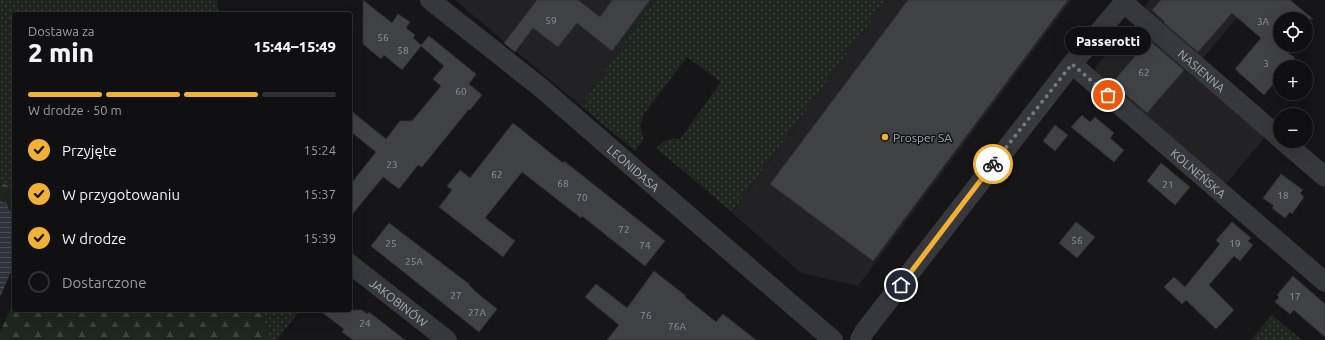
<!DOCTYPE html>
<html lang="pl">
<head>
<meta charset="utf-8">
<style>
	:root { --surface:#101012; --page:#19191b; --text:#f1f3f6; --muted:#9c9d9f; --line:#303032; --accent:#f2b134 }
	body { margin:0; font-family:Ubuntu,sans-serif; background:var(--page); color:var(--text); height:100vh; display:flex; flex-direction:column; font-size:15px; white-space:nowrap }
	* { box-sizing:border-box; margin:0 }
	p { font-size:13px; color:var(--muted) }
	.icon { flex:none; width:22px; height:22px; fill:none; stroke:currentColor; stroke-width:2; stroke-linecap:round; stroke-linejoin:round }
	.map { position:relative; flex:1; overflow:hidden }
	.panel { position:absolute; left:12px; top:12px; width:340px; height:300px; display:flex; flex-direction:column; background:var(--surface); border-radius:4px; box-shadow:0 4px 16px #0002,0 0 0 1px var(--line) }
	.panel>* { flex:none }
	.buttons { position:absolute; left:1273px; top:12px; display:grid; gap:8px }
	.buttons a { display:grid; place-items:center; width:40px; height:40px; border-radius:50%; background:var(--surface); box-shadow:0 4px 16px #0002,0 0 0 1px var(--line); font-size:20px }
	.pin { position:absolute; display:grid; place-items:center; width:34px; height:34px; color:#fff; margin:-17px; border:2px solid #fff; border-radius:50%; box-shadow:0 1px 4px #0007 }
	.courier { position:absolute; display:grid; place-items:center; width:40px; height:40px; margin:-20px; border:3px solid #f2b134; border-radius:50%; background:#fff; color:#222; box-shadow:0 1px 5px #0007 }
	.bubble { position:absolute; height:28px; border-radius:14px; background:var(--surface); box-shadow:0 4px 16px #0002,0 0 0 1px var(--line); font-size:13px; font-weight:800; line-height:28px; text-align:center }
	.headline em { font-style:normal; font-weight:800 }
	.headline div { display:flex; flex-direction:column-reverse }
	.headline { display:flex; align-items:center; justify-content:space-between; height:68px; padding:0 16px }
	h1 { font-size:26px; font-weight:800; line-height:30px }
	.bar { display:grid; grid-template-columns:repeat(4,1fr); gap:6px 4px; align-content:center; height:48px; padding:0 16px }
	.bar i { height:5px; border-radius:3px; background:var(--line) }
	.bar .active { background:var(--accent) }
	.bar p { grid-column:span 4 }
	ol { padding:0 16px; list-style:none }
	li { display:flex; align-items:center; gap:12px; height:44px }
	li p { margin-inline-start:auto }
	li .icon { padding:4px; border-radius:50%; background:var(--accent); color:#111; stroke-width:4 }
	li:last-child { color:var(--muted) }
	li i { width:22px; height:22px; border:2px solid var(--line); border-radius:50% }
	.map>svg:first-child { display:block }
	.built { fill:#222225 }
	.green { fill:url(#green-dots) }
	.forest { fill:url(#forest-firs) }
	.water { fill:url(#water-rules) }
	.building { fill:#404145; stroke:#303034 }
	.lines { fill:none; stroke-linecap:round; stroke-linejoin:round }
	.street { stroke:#37383d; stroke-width:20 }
	.done { stroke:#757880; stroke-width:4; stroke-dasharray:0 7.2 }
	.route { stroke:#f2b134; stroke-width:5 }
	.poi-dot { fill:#f2b134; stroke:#111113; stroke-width:1.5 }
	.labels { text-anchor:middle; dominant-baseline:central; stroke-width:3; stroke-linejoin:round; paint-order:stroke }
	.number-label { font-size:10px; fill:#8e929b }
	.street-label { font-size:12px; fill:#a8adb8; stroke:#111113 }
	.poi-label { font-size:12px; fill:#a8adb8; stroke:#111113; text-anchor:start }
</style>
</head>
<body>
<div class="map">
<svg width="1325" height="340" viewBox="0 0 1325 340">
	<defs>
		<pattern id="green-dots" width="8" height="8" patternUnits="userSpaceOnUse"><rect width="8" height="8" fill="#1e261f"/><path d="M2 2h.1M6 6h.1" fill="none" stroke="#3c433d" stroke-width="1.8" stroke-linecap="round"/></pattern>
		<pattern id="forest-firs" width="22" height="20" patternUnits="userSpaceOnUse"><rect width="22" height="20" fill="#1e261f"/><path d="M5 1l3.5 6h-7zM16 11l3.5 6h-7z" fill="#3c433d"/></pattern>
		<pattern id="water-rules" width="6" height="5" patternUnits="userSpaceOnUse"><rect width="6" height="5" fill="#2c353c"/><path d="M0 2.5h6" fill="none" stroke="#485056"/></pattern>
	</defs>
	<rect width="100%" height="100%" fill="#161618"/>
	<!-- built -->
	<g class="built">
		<path d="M 455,0 L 654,0 L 581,106 Z"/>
		<path d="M 886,0 L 1071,0 L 858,286 L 801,273 L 732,213 Z"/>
		<path d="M 1150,0 L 1252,0 L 1199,63 L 1140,13 Z"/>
		<path d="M 1127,27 L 1136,27 L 1150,38 L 1266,136 L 1224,186 L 1098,77 L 1095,68 Z"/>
	</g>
	<!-- green -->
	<g class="green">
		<path d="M 0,0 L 217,0 L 219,14 L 14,14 L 14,188 L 0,182 Z"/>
		<path d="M 654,0 L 886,0 L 732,212 L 656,148 C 665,140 668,138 680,139 L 721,82 L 687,57 L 644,114 L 640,125 L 644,139 L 635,151 L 581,106 Z"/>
		<path d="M 263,310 L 300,310 L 277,340 L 268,340 Z"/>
		<path d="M 1272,315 L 1302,340 L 1251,340 Z"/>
	</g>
	<!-- forest -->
	<g class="forest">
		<path d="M 0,182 L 14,188 L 14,214 L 2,201 L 0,200 Z"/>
		<path d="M 14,301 L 14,310 L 263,310 L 268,340 L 0,340 L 0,332 Z"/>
	</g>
	<!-- water -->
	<path class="water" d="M 0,200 L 2,201 L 14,214 L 14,265 L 0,297 Z"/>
	<!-- building -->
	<g class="building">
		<path d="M 363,0 L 392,23 L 398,14 L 410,22 L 406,28 L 415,35 L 413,38 L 421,45 L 429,36 L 476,74 L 469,84 L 482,95 L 470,110 L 469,109 L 422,167 L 418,165 L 399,189 L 383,177 L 350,217 L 350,185 L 376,152 L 350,131 L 350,110 L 386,139 L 400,121 L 412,121 L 441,86 L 433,79 L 444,66 L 421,46 L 402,70 L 384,55 L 381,59 L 363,44 Z"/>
		<path d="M 537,0 L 578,0 L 600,17 L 612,0 L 650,0 L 612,51 L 577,23 L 558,47 L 533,28 L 515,52 L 504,43 Z"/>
		<path d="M 908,0 L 1068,0 L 873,261 L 770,184 Z"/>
		<path d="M 1161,0 L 1290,0 L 1313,19 L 1280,19 L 1280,46 L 1295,58 L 1287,67 L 1280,67 L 1280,76 L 1264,95 L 1235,69 L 1261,38 L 1232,13 L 1198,52 L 1164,23 L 1165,22 L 1152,10 Z"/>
		<path d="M 1149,40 L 1184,70 L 1147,113 L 1112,83 Z"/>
		<path d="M 1082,115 L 1090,122 L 1095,117 L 1114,133 L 1110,138 L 1124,150 L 1114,162 L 1071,127 Z"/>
		<path d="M 513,123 L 563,163 L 564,161 L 665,241 L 645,266 L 582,216 L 581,218 L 522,172 L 485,218 L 515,241 L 503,257 L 439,207 L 452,190 L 447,186 L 460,170 L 470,178 Z"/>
		<path d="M 1055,125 L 1068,135 L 1055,151 L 1043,141 Z"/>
		<path d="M 1161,163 L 1190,187 L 1175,205 L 1147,181 Z"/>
		<path d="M 1281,174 L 1303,190 L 1300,193 L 1304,197 L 1292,214 L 1290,212 L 1285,218 L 1272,208 L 1274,206 L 1263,198 Z"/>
		<path d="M 1076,222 L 1095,237 L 1077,258 L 1059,243 Z"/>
		<path d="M 1232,222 L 1251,238 L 1248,241 L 1253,245 L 1240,261 L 1234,256 L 1209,285 L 1234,310 L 1216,329 L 1186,300 L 1182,304 L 1164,287 L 1174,277 L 1185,287 L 1220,244 L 1216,240 Z"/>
		<path d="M 389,223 L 469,284 L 469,285 L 476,292 L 497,309 L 479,332 L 371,246 Z"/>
		<path d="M 654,271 L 686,296 L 685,297 L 716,322 L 723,314 L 756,340 L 607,340 L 619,325 L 585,297 L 596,284 L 627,308 Z"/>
		<path d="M 1293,276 L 1325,304 L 1325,337 L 1294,310 L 1290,314 L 1275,302 L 1279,297 L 1277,295 Z"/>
		<path d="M 319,310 L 362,310 L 367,314 L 369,312 L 405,340 L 353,340 L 342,332 L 344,329 Z"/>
	</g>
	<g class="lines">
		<!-- street -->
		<g class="street">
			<path id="s1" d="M 430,0 L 540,87 L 718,241 L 833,340"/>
			<path id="s2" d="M 1124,3 L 1280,138"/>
			<path id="s3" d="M 1072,64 L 1325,282"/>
			<path d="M 1283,141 L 1325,177"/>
			<path id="s4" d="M 350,264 L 447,340"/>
			<path d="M 860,340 L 864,332 L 1072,64 L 1126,0"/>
		</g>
	</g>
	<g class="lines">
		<!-- done -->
		<path class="done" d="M 993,164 L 1072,64 L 1108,95"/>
		<!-- route -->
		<path class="route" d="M 901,285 L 993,164"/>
	</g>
	<!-- markers -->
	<circle class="poi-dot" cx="885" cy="137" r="4"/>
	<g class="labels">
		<!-- number labels -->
		<g class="number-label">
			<text x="551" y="20">59</text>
			<text x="1263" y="21">3A</text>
			<text x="383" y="37">56</text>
			<text x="403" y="50">58</text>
			<text x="1266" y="63">3</text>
			<text x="1144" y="72">62</text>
			<text x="461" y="91">60</text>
			<text x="392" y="164">23</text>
			<text x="497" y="174">62</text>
			<text x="563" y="183">68</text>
			<text x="1168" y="184">21</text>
			<text x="1283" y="195">18</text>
			<text x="582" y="197">70</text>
			<text x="624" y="229">72</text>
			<text x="1077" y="240">56</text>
			<text x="391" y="243">25</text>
			<text x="1235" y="243">19</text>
			<text x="645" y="245">74</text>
			<text x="414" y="261">25A</text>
			<text x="456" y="295">27</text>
			<text x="1295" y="296">17</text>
			<text x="477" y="312">27A</text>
			<text x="646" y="315">76</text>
			<text x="365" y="323">24</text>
			<text x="677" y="326">76A</text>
		</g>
		<!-- street labels -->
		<g class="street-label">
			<text stroke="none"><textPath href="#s2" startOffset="103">NASIENNA</textPath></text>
			<text stroke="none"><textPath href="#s1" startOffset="264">LEONIDASA</textPath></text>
			<text stroke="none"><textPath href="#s3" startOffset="167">KOLNEŃSKA</textPath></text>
			<text stroke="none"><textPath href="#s4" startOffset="62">JAKOBINÓW</textPath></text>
		</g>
		<!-- poi labels -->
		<g class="poi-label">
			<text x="893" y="137">Prosper SA</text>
		</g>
	</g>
</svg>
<div class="buttons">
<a><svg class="icon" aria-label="locate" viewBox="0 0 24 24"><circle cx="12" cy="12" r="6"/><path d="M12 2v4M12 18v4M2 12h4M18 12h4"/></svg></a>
<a>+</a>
<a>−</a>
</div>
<div class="pin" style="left:1108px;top:95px;background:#ea580c"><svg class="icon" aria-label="bag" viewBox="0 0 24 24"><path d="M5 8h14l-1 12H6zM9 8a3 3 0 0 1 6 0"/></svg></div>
<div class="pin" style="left:901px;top:285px;background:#1f2937"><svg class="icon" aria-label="home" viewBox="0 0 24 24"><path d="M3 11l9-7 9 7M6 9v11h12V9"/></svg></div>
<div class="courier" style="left:993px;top:164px"><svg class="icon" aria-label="bike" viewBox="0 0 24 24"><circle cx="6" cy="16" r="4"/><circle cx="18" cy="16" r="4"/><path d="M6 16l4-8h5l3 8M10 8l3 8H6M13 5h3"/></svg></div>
<div class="bubble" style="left:1065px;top:27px;width:86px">Passerotti</div>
<section class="panel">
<div class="headline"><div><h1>2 min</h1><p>Dostawa za</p></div><em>15:44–15:49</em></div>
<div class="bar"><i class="active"></i><i class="active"></i><i class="active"></i><i></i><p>W drodze · 50 m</p></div>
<ol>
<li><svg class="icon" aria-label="check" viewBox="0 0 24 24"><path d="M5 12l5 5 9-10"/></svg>Przyjęte<p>15:24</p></li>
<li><svg class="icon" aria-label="check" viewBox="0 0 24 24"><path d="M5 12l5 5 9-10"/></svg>W przygotowaniu<p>15:37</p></li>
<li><svg class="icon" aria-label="check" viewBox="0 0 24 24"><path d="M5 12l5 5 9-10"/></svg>W drodze<p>15:39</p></li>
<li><i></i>Dostarczone</li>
</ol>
</section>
</div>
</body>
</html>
